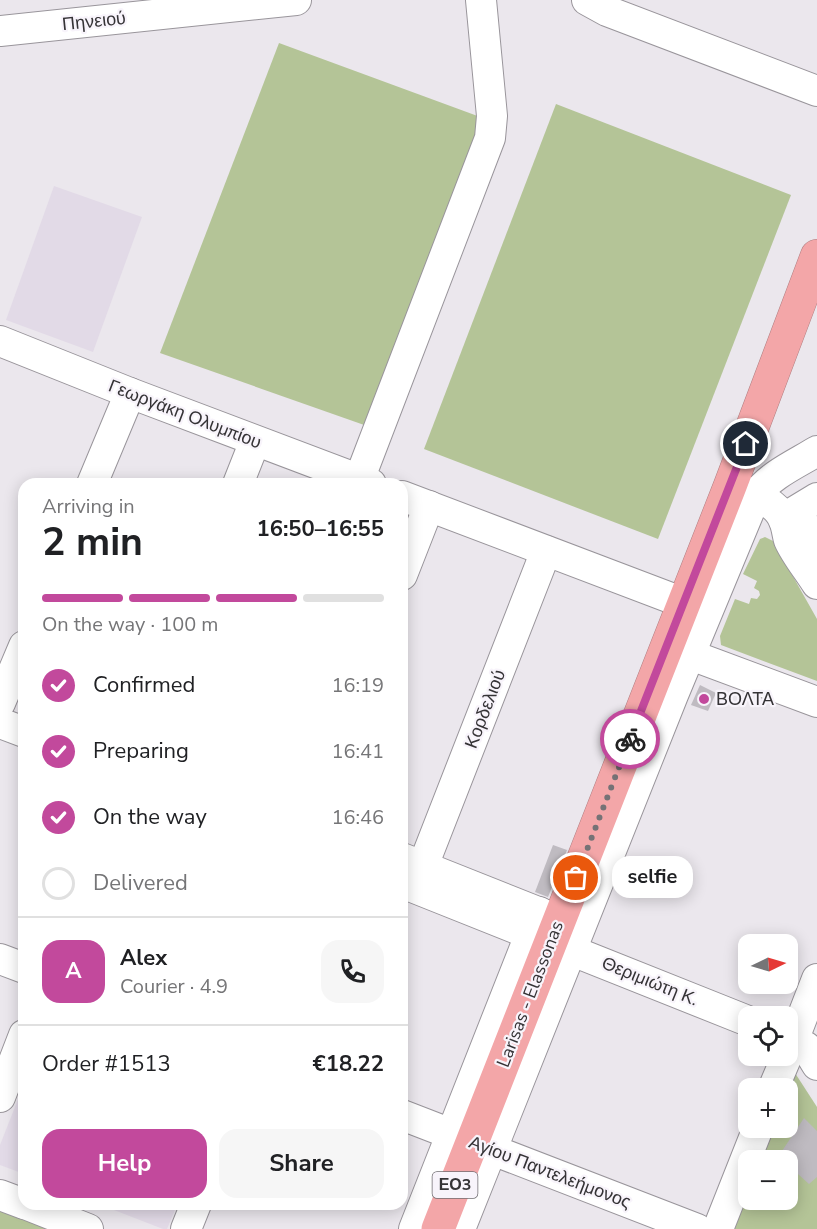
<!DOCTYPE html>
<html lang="en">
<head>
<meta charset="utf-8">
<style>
	:root { --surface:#fff; --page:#f6f6f6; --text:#202124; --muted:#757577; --line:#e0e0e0; --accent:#c2499c }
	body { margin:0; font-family:"Nunito Sans",sans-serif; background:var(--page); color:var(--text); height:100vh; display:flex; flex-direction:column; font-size:22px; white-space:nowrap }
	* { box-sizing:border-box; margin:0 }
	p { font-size:20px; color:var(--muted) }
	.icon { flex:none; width:33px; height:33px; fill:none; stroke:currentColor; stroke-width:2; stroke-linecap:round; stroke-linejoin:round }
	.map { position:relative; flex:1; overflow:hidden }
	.side { position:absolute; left:18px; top:478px; width:390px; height:732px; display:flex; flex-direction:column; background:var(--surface); border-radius:18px; box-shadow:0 3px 15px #0003 }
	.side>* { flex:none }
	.needle { width:39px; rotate:85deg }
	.fabs { position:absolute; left:738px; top:934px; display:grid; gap:12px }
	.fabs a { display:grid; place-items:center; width:60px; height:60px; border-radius:12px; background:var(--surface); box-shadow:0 3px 15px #0003; font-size:30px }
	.pin { position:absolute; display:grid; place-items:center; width:51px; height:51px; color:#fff; margin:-26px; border:3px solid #fff; border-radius:50%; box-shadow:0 2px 6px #0007 }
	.courier { position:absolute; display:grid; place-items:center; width:60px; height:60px; margin:-30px; border:4px solid #c2499c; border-radius:50%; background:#fff; color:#222; box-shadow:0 2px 8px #0007 }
	.bubble { position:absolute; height:42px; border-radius:18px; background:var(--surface); box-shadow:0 3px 15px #0003; font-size:20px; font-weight:700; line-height:42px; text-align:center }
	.overview em { font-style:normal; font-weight:700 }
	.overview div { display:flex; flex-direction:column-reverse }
	.overview { display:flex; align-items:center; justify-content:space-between; height:102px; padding:0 24px }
	h1 { font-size:39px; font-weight:700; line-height:45px }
	.bar { display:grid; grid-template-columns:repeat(4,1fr); gap:9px 6px; align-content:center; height:72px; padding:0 24px }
	.bar i { height:8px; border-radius:4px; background:var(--line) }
	.bar .active { background:var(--accent) }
	.bar p { grid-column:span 4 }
	.line { display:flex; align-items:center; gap:15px; padding:0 24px; border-top:2px solid var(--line) }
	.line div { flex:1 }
	.round { display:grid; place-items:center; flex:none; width:63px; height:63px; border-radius:18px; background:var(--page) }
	ol { padding:0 24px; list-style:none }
	li { display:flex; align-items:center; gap:18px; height:66px }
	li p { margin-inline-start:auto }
	li .icon { padding:6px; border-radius:50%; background:var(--accent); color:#fff; stroke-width:4 }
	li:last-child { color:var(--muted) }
	li i { width:33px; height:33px; border:3px solid var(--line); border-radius:50% }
	.primary-button { display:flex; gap:12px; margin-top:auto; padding:12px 24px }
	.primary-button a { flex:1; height:69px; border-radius:18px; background:var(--accent); color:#fff; font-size:24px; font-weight:700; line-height:69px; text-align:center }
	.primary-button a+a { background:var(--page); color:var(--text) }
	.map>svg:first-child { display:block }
	.built { fill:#e2dae7 }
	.green { fill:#b4c497 }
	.building { fill:#bfbbc1 }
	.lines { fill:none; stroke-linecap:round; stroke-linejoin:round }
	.minor-casing { stroke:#99959b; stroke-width:32 }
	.highway-casing { stroke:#b07e80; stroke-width:34 }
	.minor { stroke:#fff; stroke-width:30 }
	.highway { stroke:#f3a6a8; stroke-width:33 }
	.done { stroke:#757276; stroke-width:6; stroke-dasharray:0 10.8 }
	.route { stroke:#c2499c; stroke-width:8 }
	.poi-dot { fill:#c2499c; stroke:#f8f4fb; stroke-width:2 }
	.labels { text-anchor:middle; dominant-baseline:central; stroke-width:4.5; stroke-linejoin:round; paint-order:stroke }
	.shield { fill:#f8f4fb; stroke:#706d71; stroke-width:1.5 }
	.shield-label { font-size:16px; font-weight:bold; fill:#353336 }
	.street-label { font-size:18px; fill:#353336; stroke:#f8f4fb }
	.poi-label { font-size:18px; fill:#353336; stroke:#f8f4fb; text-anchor:start }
</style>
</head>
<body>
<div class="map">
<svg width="817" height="1229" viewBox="0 0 817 1229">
	<rect width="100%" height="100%" fill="#ebe7ed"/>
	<!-- built -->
	<g class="built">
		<path d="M 54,186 L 142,217 L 93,352 L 6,320 Z"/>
		<path d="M 24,1084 L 24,1174 L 0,1165 L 0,1145 Z"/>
		<path d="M 101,1205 L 177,1205 L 167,1229 L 163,1229 Z"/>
	</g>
	<!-- green -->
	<g class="green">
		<path d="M 279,43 L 483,118 L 367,426 L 160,353 Z"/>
		<path d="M 556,104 L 791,195 L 658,539 L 424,449 Z"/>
		<path d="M 765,537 L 773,541 L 817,619 L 817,681 L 721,645 L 720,636 L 735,599 L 749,604 L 751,598 L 757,599 L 760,595 L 759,591 L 754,588 L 757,581 L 743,574 L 760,539 Z"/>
		<path d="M 795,1073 L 817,1107 L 817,1229 L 734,1229 L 748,1189 L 748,1200 L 788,1200 L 788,1161 L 760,1161 L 773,1128 L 788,1128 L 788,1092 Z"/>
		<path d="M 0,1208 L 54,1229 L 0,1229 Z"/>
	</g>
	<!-- building -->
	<g class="building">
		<path d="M 700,685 L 716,693 L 708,711 L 691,705 Z"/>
		<path d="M 553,845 L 567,850 L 548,897 L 535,892 Z"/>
		<path d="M 804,1118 L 817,1131 L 817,1177 L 809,1184 L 788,1165 L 788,1161 L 783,1161 L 778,1157 Z"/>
	</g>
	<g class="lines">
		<defs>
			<g id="minor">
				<path d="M 587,0 L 607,11 L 817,91"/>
				<path d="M 0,31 L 296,0"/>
				<path d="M 0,341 L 130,393 L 371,484"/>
				<path d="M 359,480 L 490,138 L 492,116 L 481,0"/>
				<path d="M 92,484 L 130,393"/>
				<path d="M 238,484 L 255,441"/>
				<path d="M 739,489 C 755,495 778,503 784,521 C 787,527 787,534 789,540 C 795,554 809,571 817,584"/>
				<path d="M 402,496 L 684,603"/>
				<path d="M 784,518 L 809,529 L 817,543"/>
				<path d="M 784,518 L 817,498"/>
				<path d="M 402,575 L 429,506"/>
				<path d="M 672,648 L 817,702"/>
				<path d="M 0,703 L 24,646"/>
				<path d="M 0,723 L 24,732"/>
				<path d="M 402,858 L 558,920"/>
				<path d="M 423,866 L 546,551"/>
				<path d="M 402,883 L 748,1021"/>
				<path d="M 0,959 L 24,968"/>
				<path d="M 788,1036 L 806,1047 L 817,1065"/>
				<path d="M 788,1054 L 817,979"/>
				<path d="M 773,1089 L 787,1056"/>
				<path d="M 0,1097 L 24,1035"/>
				<path d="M 402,1115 L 697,1229"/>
				<path d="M 0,1195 L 24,1204"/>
				<path d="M 25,1204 L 88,1229"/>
				<path d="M 186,1229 L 196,1204"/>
				<path d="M 414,1229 L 539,912"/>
				<path d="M 460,1229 L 673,695 L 756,495 C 770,475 796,464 817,451"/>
				<path d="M 718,1229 L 758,1128"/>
			</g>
			<path id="highway" d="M 438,1229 L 730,486 L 817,256"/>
		</defs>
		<!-- minor casing -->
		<use href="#minor" class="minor-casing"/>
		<!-- highway casing -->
		<use href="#highway" class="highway-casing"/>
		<!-- minor -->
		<use href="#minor" class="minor"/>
		<!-- highway -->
		<use href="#highway" class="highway"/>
	</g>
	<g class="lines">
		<!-- done -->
		<path class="done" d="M 576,878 L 630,739"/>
		<!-- route -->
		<path class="route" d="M 630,739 L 746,444"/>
	</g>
	<!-- markers -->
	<circle class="poi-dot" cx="704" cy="699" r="6"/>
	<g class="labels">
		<!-- shield labels -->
		<rect class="shield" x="432.5" y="1172" width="45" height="26" rx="4.5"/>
		<g class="shield-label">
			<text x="455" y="1185">ΕΟ3</text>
		</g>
		<!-- street labels -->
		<g class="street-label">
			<text transform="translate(94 21) rotate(-6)">Πηνειού</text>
			<text transform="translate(185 414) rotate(21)">Γεωργάκη Ολυμπίου</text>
			<text transform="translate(485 709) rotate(-69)">Κορδελιού</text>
			<text transform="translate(650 981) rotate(22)">Θεριμιώτη Κ.</text>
			<text transform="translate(530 994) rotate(-69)">Larisas - Elassonas</text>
			<text transform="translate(550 1172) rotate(21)">Αγίου Παντελεήμονος</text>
		</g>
		<!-- poi labels -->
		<g class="poi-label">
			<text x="716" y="699">ΒΟΛΤΑ</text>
		</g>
	</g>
</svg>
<div class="fabs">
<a><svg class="needle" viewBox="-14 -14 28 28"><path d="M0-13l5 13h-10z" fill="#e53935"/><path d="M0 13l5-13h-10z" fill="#757577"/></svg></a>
<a><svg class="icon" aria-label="locate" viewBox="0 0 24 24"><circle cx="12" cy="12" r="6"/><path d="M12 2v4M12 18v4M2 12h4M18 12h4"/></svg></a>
<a>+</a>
<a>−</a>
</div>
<div class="pin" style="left:576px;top:878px;background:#ea580c"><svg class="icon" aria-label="bag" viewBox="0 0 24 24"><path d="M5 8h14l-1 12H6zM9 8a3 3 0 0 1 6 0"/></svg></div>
<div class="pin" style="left:746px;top:444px;background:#1f2937"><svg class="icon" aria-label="home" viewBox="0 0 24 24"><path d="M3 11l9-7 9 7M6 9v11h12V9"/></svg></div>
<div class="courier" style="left:630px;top:739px"><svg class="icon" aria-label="bike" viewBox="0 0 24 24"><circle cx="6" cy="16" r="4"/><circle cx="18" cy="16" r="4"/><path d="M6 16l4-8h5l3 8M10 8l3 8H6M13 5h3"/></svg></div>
<div class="bubble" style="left:612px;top:856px;width:81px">selfie</div>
<section class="side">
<div class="overview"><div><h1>2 min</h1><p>Arriving in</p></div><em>16:50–16:55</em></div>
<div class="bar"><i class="active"></i><i class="active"></i><i class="active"></i><i></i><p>On the way · 100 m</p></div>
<ol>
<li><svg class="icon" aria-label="check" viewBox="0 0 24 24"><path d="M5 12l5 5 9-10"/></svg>Confirmed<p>16:19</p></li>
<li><svg class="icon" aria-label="check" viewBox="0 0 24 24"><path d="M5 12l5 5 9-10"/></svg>Preparing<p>16:41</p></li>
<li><svg class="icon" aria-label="check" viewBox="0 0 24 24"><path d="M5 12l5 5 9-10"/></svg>On the way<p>16:46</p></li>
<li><i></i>Delivered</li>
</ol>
<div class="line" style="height:108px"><b class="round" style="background:var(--accent);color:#fff">A</b><div><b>Alex</b><p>Courier · 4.9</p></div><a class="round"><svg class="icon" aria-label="phone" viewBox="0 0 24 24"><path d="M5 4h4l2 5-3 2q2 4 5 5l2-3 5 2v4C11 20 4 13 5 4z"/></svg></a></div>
<div class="line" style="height:78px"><div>Order #1513</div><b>€18.22</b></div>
<div class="primary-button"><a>Help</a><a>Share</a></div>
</section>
</div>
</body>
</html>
